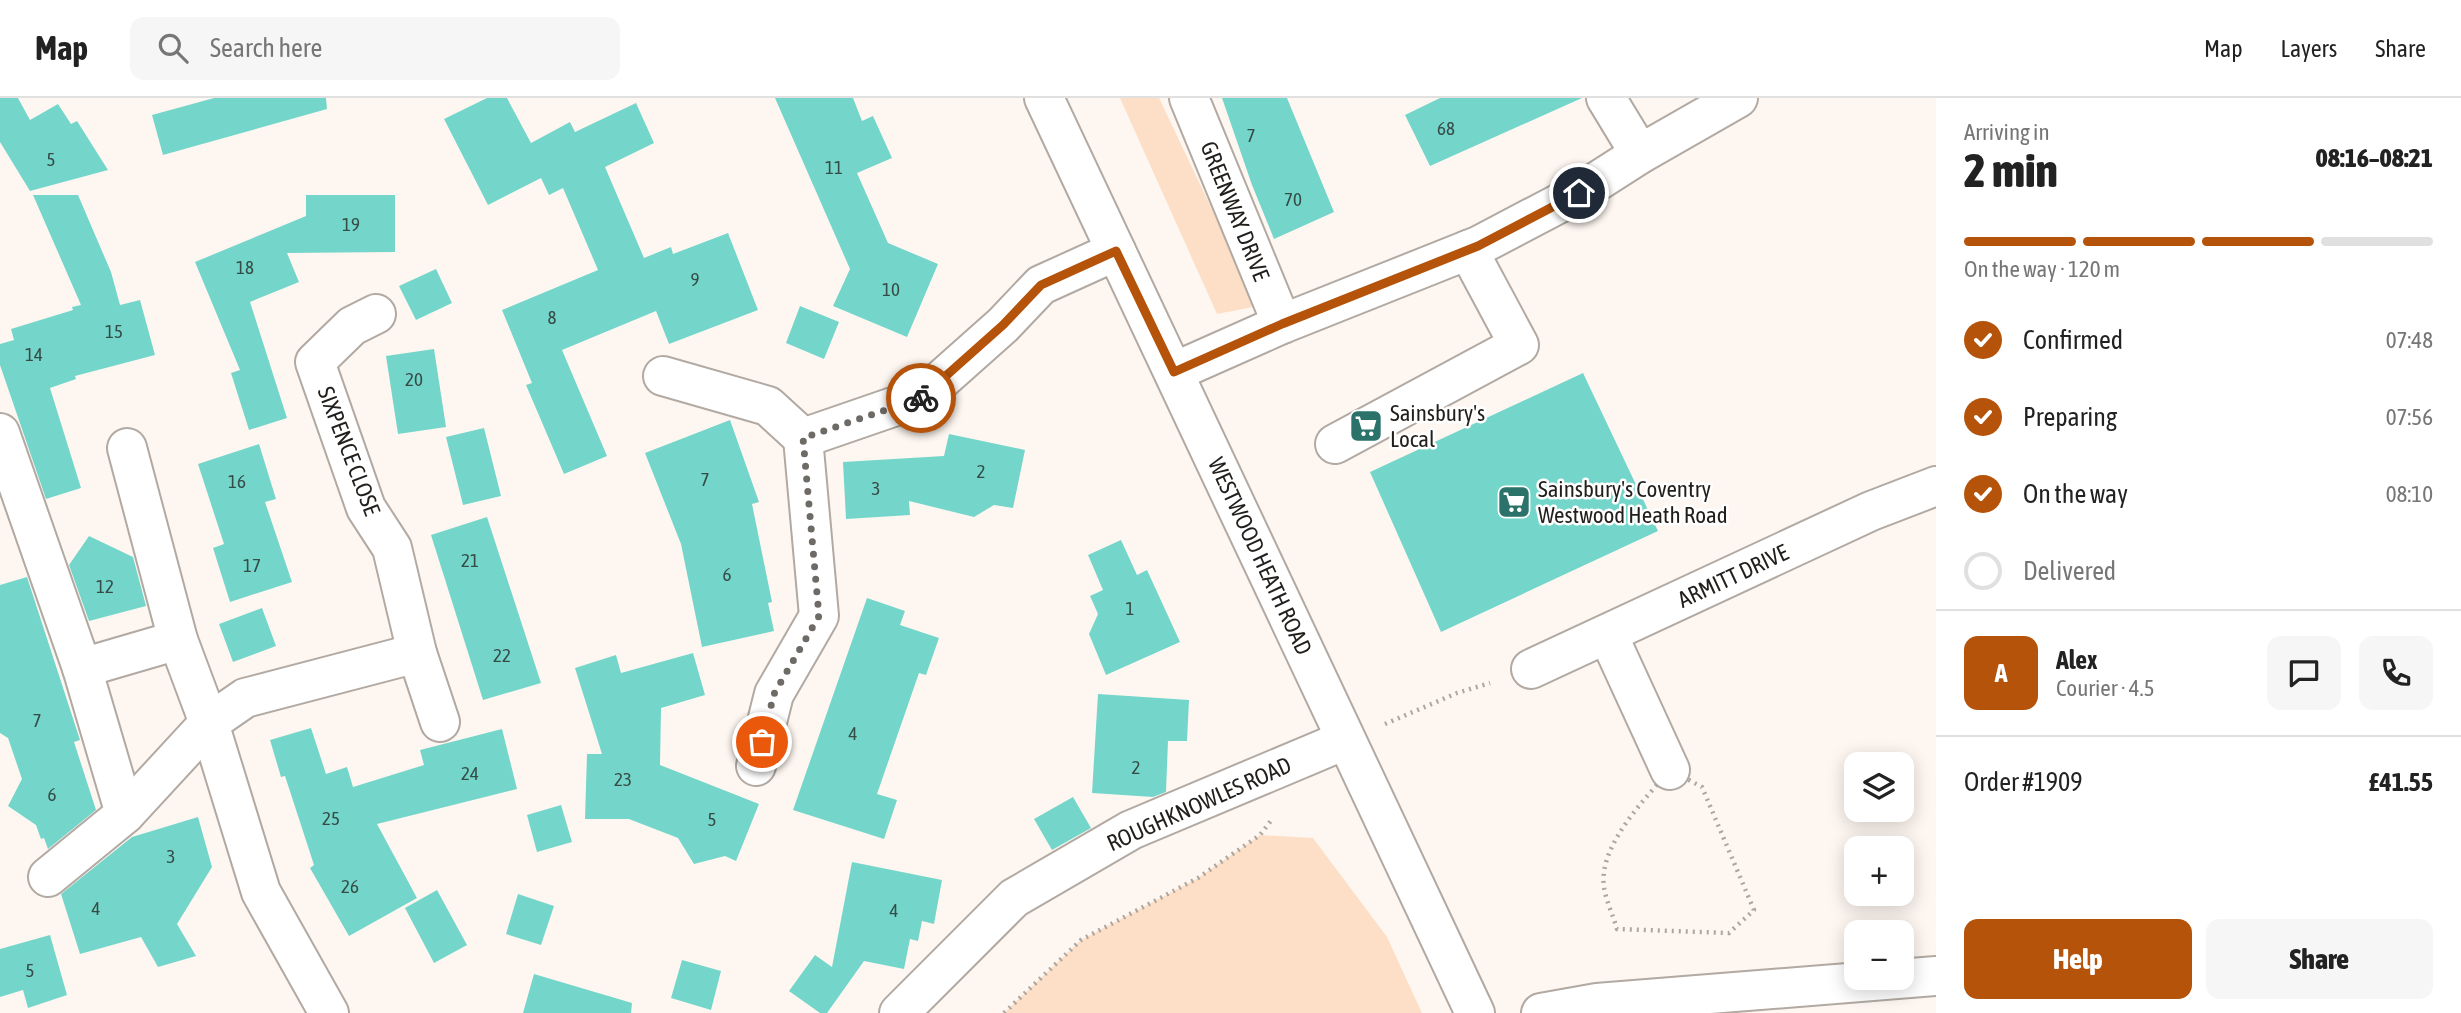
<!DOCTYPE html>
<html lang="en">
<head>
<meta charset="utf-8">
<style>
	:root { --surface:#fff; --page:#f6f6f6; --text:#222; --muted:#767676; --line:#e0e0e0; --accent:#b45309 }
	body { margin:0; font-family:"Asap Condensed",sans-serif; background:var(--page); color:var(--text); height:100vh; display:flex; flex-direction:column; font-size:26px; white-space:nowrap }
	* { box-sizing:border-box; margin:0 }
	p { font-size:23px; color:var(--muted) }
	.icon { flex:none; width:38px; height:38px; fill:none; stroke:currentColor; stroke-width:2; stroke-linecap:round; stroke-linejoin:round }
	.map { position:relative; flex:1; overflow:hidden }
	.details { display:flex; flex-direction:column; background:var(--surface); width:525px }
	.details>* { flex:none }
	.buttons { position:absolute; left:1844px; top:654px; display:grid; gap:14px }
	.buttons a { display:grid; place-items:center; width:70px; height:70px; border-radius:14px; background:var(--surface); box-shadow:0 4px 18px #0003; font-size:35px }
	.pin { position:absolute; display:grid; place-items:center; width:60px; height:60px; color:#fff; margin:-30px; border:4px solid #fff; border-radius:50%; box-shadow:0 2px 7px #0007 }
	.courier { position:absolute; display:grid; place-items:center; width:70px; height:70px; margin:-35px; border:5px solid #b45309; border-radius:50%; background:#fff; color:#222; box-shadow:0 2px 9px #0007 }
	.headline em { font-style:normal; font-weight:800 }
	.headline div { display:flex; flex-direction:column-reverse }
	.headline { display:flex; align-items:center; justify-content:space-between; height:119px; padding:0 28px }
	h1 { font-size:46px; font-weight:800; line-height:52px }
	.bar { display:grid; grid-template-columns:repeat(4,1fr); gap:10px 7px; align-content:center; height:84px; padding:0 28px }
	.bar i { height:9px; border-radius:5px; background:var(--line) }
	.bar .selected { background:var(--accent) }
	.bar p { grid-column:span 4 }
	.line { display:flex; align-items:center; gap:18px; padding:0 28px; border-top:2px solid var(--line) }
	.line div { flex:1 }
	.round { display:grid; place-items:center; flex:none; width:74px; height:74px; border-radius:14px; background:var(--page) }
	ol { padding:0 28px; list-style:none }
	li { display:flex; align-items:center; gap:21px; height:77px }
	li p { margin-inline-start:auto }
	li .icon { padding:7px; border-radius:50%; background:var(--accent); color:#fff; stroke-width:4 }
	li:last-child { color:var(--muted) }
	li i { width:38px; height:38px; border:4px solid var(--line); border-radius:50% }
	.primary-button { display:flex; gap:14px; margin-top:auto; padding:14px 28px }
	.primary-button a { flex:1; height:80px; border-radius:14px; background:var(--accent); color:#fff; font-size:28px; font-weight:800; line-height:80px; text-align:center }
	.primary-button a+a { background:var(--page); color:var(--text) }
	header { display:flex; align-items:center; gap:42px; box-sizing:border-box; height:98px; padding:0 35px; background:var(--surface); border-bottom:2px solid var(--line) }
	header strong { font-size:33px }
	nav { display:flex; gap:38px; margin-inline-start:auto; font-size:24px }
	.search { width:490px; height:63px; background:var(--page); display:flex; align-items:center; gap:18px; box-sizing:border-box; padding:0 24px; border-radius:14px; color:var(--muted); font-size:26px }
	main { display:flex; flex:1; min-height:0 }
	.map>svg:first-child { display:block }
	.green { fill:#fcdfc6 }
	.building { fill:#74d6ca }
	.lines { fill:none; stroke-linecap:round; stroke-linejoin:round }
	.minor-casing { stroke:#b1a9a2; stroke-width:42 }
	.path { stroke:#aca6a1; stroke-width:4.5; stroke-dasharray:2 5; stroke-linecap:butt }
	.minor { stroke:#fff; stroke-width:38 }
	.done { stroke:#6e6a66; stroke-width:7; stroke-dasharray:0 12.6 }
	.route { stroke:#b45309; stroke-width:9 }
	.labels { text-anchor:middle; dominant-baseline:central; stroke-width:5; stroke-linejoin:round; paint-order:stroke }
	.number-label { font-size:19px; fill:#364c47 }
	.street-label { font-size:23px; fill:#211e1b; stroke:#fff }
	.poi-label { font-size:23px; fill:#211e1b; stroke:#fff; text-anchor:start }
</style>
</head>
<body>
<header>
<strong>Map</strong>
<div class="search"><svg class="icon" aria-label="search" viewBox="0 0 24 24"><circle cx="10" cy="10" r="6"/><path d="M15 15l6 6"/></svg>Search here</div>
<nav><a>Map</a><a>Layers</a><a>Share</a></nav>
</header>
<main>
<div class="map">
<svg width="1936" height="915" viewBox="0 0 1936 915">
	<rect width="100%" height="100%" fill="#fef7f1"/>
	<!-- green -->
	<g class="green">
		<path d="M 1120,0 L 1159,0 L 1258,208 L 1217,216 Z"/>
		<path d="M 1260,737 L 1313,740 L 1387,839 L 1422,915 L 1004,915 L 1081,842 L 1198,780 Z"/>
	</g>
	<!-- building -->
	<g class="building">
		<path d="M 0,0 L 18,0 L 30,22 L 58,6 L 71,26 L 77,23 L 108,72 L 30,93 L 0,44 Z"/>
		<path d="M 214,0 L 326,0 L 327,11 L 163,57 L 152,17 Z"/>
		<path d="M 487,0 L 507,0 L 531,45 L 570,24 L 575,34 L 636,5 L 654,45 L 605,69 L 644,160 L 671,149 L 673,156 L 728,135 L 758,212 L 669,246 L 656,213 L 562,252 L 607,358 L 564,376 L 526,287 L 532,285 L 502,212 L 598,172 L 563,90 L 549,97 L 541,80 L 488,107 L 444,21 Z"/>
		<path d="M 775,0 L 853,0 L 862,23 L 873,18 L 892,60 L 857,75 L 888,145 L 938,166 L 907,239 L 833,208 L 850,171 Z"/>
		<path d="M 1222,0 L 1287,0 L 1334,114 L 1274,141 L 1252,87 Z"/>
		<path d="M 1440,0 L 1582,0 L 1430,68 L 1405,17 Z"/>
		<path d="M 33,97 L 78,97 L 111,174 L 120,207 L 140,202 L 155,257 L 75,278 L 76,281 L 50,290 L 81,390 L 46,401 L 0,267 L 0,246 L 14,242 L 11,231 L 73,212 L 72,209 L 81,207 Z"/>
		<path d="M 306,97 L 395,97 L 395,154 L 287,155 L 299,184 L 250,204 L 287,320 L 249,332 L 231,275 L 240,272 L 195,164 L 306,118 Z"/>
		<path d="M 436,171 L 452,205 L 416,222 L 399,188 Z"/>
		<path d="M 800,208 L 839,224 L 824,261 L 786,245 Z"/>
		<path d="M 434,251 L 446,329 L 398,336 L 386,258 Z"/>
		<path d="M 1583,275 L 1658,433 L 1441,534 L 1370,374 Z"/>
		<path d="M 730,322 L 759,404 L 752,406 L 772,504 L 768,505 L 774,533 L 702,549 L 681,446 L 645,355 Z"/>
		<path d="M 484,330 L 501,398 L 463,407 L 446,339 Z"/>
		<path d="M 949,336 L 1025,352 L 1013,410 L 994,407 L 974,419 L 909,403 L 910,417 L 846,421 L 843,364 L 944,358 Z"/>
		<path d="M 259,346 L 276,401 L 265,404 L 292,484 L 230,504 L 213,450 L 224,446 L 198,366 Z"/>
		<path d="M 487,419 L 541,585 L 483,602 L 431,437 Z"/>
		<path d="M 89,438 L 133,459 L 146,508 L 89,523 L 69,467 Z"/>
		<path d="M 1121,442 L 1137,477 L 1147,472 L 1180,544 L 1106,577 L 1089,536 L 1098,516 L 1090,498 L 1103,492 L 1088,457 Z"/>
		<path d="M 27,479 L 80,642 L 74,644 L 96,712 L 48,751 L 44,740 L 41,741 L 36,727 L 8,708 L 22,681 L 8,640 L 0,635 L 0,487 Z"/>
		<path d="M 867,500 L 905,513 L 900,527 L 939,540 L 926,577 L 919,575 L 877,696 L 897,702 L 884,741 L 793,712 Z"/>
		<path d="M 262,510 L 276,548 L 233,564 L 219,526 Z"/>
		<path d="M 693,555 L 705,597 L 661,610 L 660,667 L 759,706 L 736,763 L 725,758 L 694,766 L 678,740 L 629,721 L 585,721 L 587,656 L 602,656 L 575,570 L 616,557 L 621,575 Z"/>
		<path d="M 1098,596 L 1189,602 L 1187,643 L 1168,643 L 1166,694 L 1153,699 L 1092,695 Z"/>
		<path d="M 311,630 L 326,676 L 347,669 L 353,689 L 424,667 L 420,652 L 502,631 L 517,691 L 377,726 L 417,800 L 349,838 L 310,770 L 314,767 L 285,678 L 281,679 L 270,642 Z"/>
		<path d="M 1073,699 L 1091,730 L 1052,752 L 1034,721 Z"/>
		<path d="M 561,707 L 572,744 L 537,754 L 527,717 Z"/>
		<path d="M 198,719 L 212,769 L 177,826 L 196,858 L 158,869 L 141,839 L 80,856 L 61,796 L 132,739 Z"/>
		<path d="M 852,764 L 942,782 L 934,826 L 922,823 L 918,843 L 910,841 L 904,871 L 864,863 L 827,915 L 820,915 L 789,893 L 815,857 L 832,869 Z"/>
		<path d="M 437,792 L 467,847 L 434,865 L 405,810 Z"/>
		<path d="M 518,796 L 554,808 L 541,847 L 506,836 Z"/>
		<path d="M 50,837 L 67,897 L 28,910 L 23,892 L 0,899 L 0,851 Z"/>
		<path d="M 682,862 L 721,873 L 711,912 L 671,900 Z"/>
		<path d="M 534,876 L 632,905 L 631,915 L 523,915 Z"/>
	</g>
	<g class="lines">
		<defs>
			<g id="minor">
				<path d="M 1044,0 L 1475,915"/>
				<path d="M 1189,0 L 1282,226"/>
				<path d="M 1606,0 L 1640,56"/>
				<path d="M 376,216 L 352,228 L 315,264 L 366,410 L 392,450 L 417,555 L 440,624"/>
				<path d="M 1174,274 L 1282,226 L 1478,148 L 1579,95 L 1640,56 L 1738,0"/>
				<path d="M 663,278 L 768,308 L 803,340 L 922,299 L 1003,227 L 1041,187 L 1116,153"/>
				<path d="M 0,335 L 82,570 L 178,542"/>
				<path d="M 1335,346 L 1519,247 L 1468,152"/>
				<path d="M 1608,537 L 1670,672"/>
				<path d="M 82,570 L 125,716"/>
				<path d="M 1531,571 L 1871,413 L 1936,388"/>
				<path d="M 756,668 L 774,596 L 819,518 L 803,340"/>
				<path d="M 48,779 L 125,716 L 209,625 L 178,542 L 127,350"/>
				<path d="M 329,915 L 261,794 L 209,625 L 245,600 L 417,555"/>
				<path d="M 899,915 L 1014,800 L 1131,732 L 1345,642"/>
				<path d="M 1541,915 L 1597,905 L 1936,878"/>
			</g>
		</defs>
		<!-- minor casing -->
		<use href="#minor" class="minor-casing"/>
		<!-- path -->
		<g class="path">
			<path d="M 1385,626 L 1457,595 L 1490,585"/>
			<path d="M 1670,672 L 1702,689 L 1754,812 L 1729,835 L 1617,831 C 1613,817 1606,803 1604,789 C 1598,748 1645,701 1670,672 Z"/>
			<path d="M 1004,915 L 1081,842 L 1198,780 L 1260,737 L 1273,720"/>
		</g>
		<!-- minor -->
		<use href="#minor" class="minor"/>
	</g>
	<g class="lines">
		<!-- done -->
		<path class="done" d="M 762,644 L 774,596 L 819,518 L 803,340 L 921,300"/>
		<!-- route -->
		<path class="route" d="M 921,300 L 1003,227 L 1041,187 L 1116,153 L 1174,274 L 1282,226 L 1478,148 L 1579,95"/>
	</g>
	<!-- icons -->
	<defs>
		<symbol id="supermarket-square" viewBox="-11 -11 22 22"><rect x="-9" y="-9" width="18" height="18" rx="4" fill="#2a726a" stroke="#fff"/><path d="M-6-5.5h2.5l.6 2H6L4.5 2H-2.5L-4.4-4H-6ZM-1.5 3.2a1.3 1.3 0 1 0 .1 0ZM3 3.2a1.3 1.3 0 1 0 .1 0Z" fill="#fff"/></symbol>
	</defs>
	<g fill-rule="evenodd">
		<use href="#supermarket-square" x="1347" y="309" width="38" height="38"/>
		<use href="#supermarket-square" x="1495" y="385" width="38" height="38"/>
	</g>
	<g class="labels">
		<!-- number labels -->
		<g class="number-label">
			<text x="1446" y="30">68</text>
			<text x="1251" y="37">7</text>
			<text x="51" y="61">5</text>
			<text x="834" y="69">11</text>
			<text x="1293" y="101">70</text>
			<text x="351" y="126">19</text>
			<text x="245" y="169">18</text>
			<text x="695" y="181">9</text>
			<text x="891" y="191">10</text>
			<text x="552" y="219">8</text>
			<text x="114" y="233">15</text>
			<text x="34" y="256">14</text>
			<text x="414" y="281">20</text>
			<text x="981" y="373">2</text>
			<text x="705" y="381">7</text>
			<text x="237" y="383">16</text>
			<text x="876" y="390">3</text>
			<text x="470" y="462">21</text>
			<text x="252" y="467">17</text>
			<text x="727" y="476">6</text>
			<text x="105" y="488">12</text>
			<text x="1130" y="510">1</text>
			<text x="502" y="557">22</text>
			<text x="37" y="622">7</text>
			<text x="853" y="635">4</text>
			<text x="1136" y="669">2</text>
			<text x="470" y="675">24</text>
			<text x="623" y="681">23</text>
			<text x="52" y="696">6</text>
			<text x="331" y="720">25</text>
			<text x="712" y="721">5</text>
			<text x="171" y="758">3</text>
			<text x="350" y="788">26</text>
			<text x="96" y="810">4</text>
			<text x="894" y="812">4</text>
			<text x="30" y="872">5</text>
		</g>
		<!-- street labels -->
		<g class="street-label">
			<text transform="translate(1235 113) rotate(68)">GREENWAY DRIVE</text>
			<text transform="translate(349 353) rotate(69)">SIXPENCE CLOSE</text>
			<text transform="translate(1260 458) rotate(65)">WESTWOOD HEATH ROAD</text>
			<text transform="translate(1733 478) rotate(-25)">ARMITT DRIVE</text>
			<text transform="translate(1199 706) rotate(-24)">ROUGHKNOWLES ROAD</text>
		</g>
		<!-- poi labels -->
		<g class="poi-label">
			<text x="1390" y="315">Sainsbury's<tspan x="1390" dy="26">Local</tspan></text>
			<text x="1538" y="391">Sainsbury's Coventry<tspan x="1538" dy="26">Westwood Heath Road</tspan></text>
		</g>
	</g>
</svg>
<div class="buttons">
<a><svg class="icon" aria-label="layers" viewBox="0 0 24 24"><path d="M12 4l9 5-9 5-9-5zM3 14l9 5 9-5"/></svg></a>
<a>+</a>
<a>−</a>
</div>
<div class="pin" style="left:762px;top:644px;background:#ea580c"><svg class="icon" aria-label="bag" viewBox="0 0 24 24"><path d="M5 8h14l-1 12H6zM9 8a3 3 0 0 1 6 0"/></svg></div>
<div class="pin" style="left:1579px;top:95px;background:#1f2937"><svg class="icon" aria-label="home" viewBox="0 0 24 24"><path d="M3 11l9-7 9 7M6 9v11h12V9"/></svg></div>
<div class="courier" style="left:921px;top:300px"><svg class="icon" aria-label="bike" viewBox="0 0 24 24"><circle cx="6" cy="16" r="4"/><circle cx="18" cy="16" r="4"/><path d="M6 16l4-8h5l3 8M10 8l3 8H6M13 5h3"/></svg></div>
</div>
<section class="details">
<div class="headline"><div><h1>2 min</h1><p>Arriving in</p></div><em>08:16–08:21</em></div>
<div class="bar"><i class="selected"></i><i class="selected"></i><i class="selected"></i><i></i><p>On the way · 120 m</p></div>
<ol>
<li><svg class="icon" aria-label="check" viewBox="0 0 24 24"><path d="M5 12l5 5 9-10"/></svg>Confirmed<p>07:48</p></li>
<li><svg class="icon" aria-label="check" viewBox="0 0 24 24"><path d="M5 12l5 5 9-10"/></svg>Preparing<p>07:56</p></li>
<li><svg class="icon" aria-label="check" viewBox="0 0 24 24"><path d="M5 12l5 5 9-10"/></svg>On the way<p>08:10</p></li>
<li><i></i>Delivered</li>
</ol>
<div class="line" style="height:126px"><b class="round" style="background:var(--accent);color:#fff">A</b><div><b>Alex</b><p>Courier · 4.5</p></div><a class="round"><svg class="icon" aria-label="chat" viewBox="0 0 24 24"><path d="M4 5h16v11H9l-5 4z"/></svg></a><a class="round"><svg class="icon" aria-label="phone" viewBox="0 0 24 24"><path d="M5 4h4l2 5-3 2q2 4 5 5l2-3 5 2v4C11 20 4 13 5 4z"/></svg></a></div>
<div class="line" style="height:91px"><div>Order #1909</div><b>£41.55</b></div>
<div class="primary-button"><a>Help</a><a>Share</a></div>
</section>
</main>
</body>
</html>
